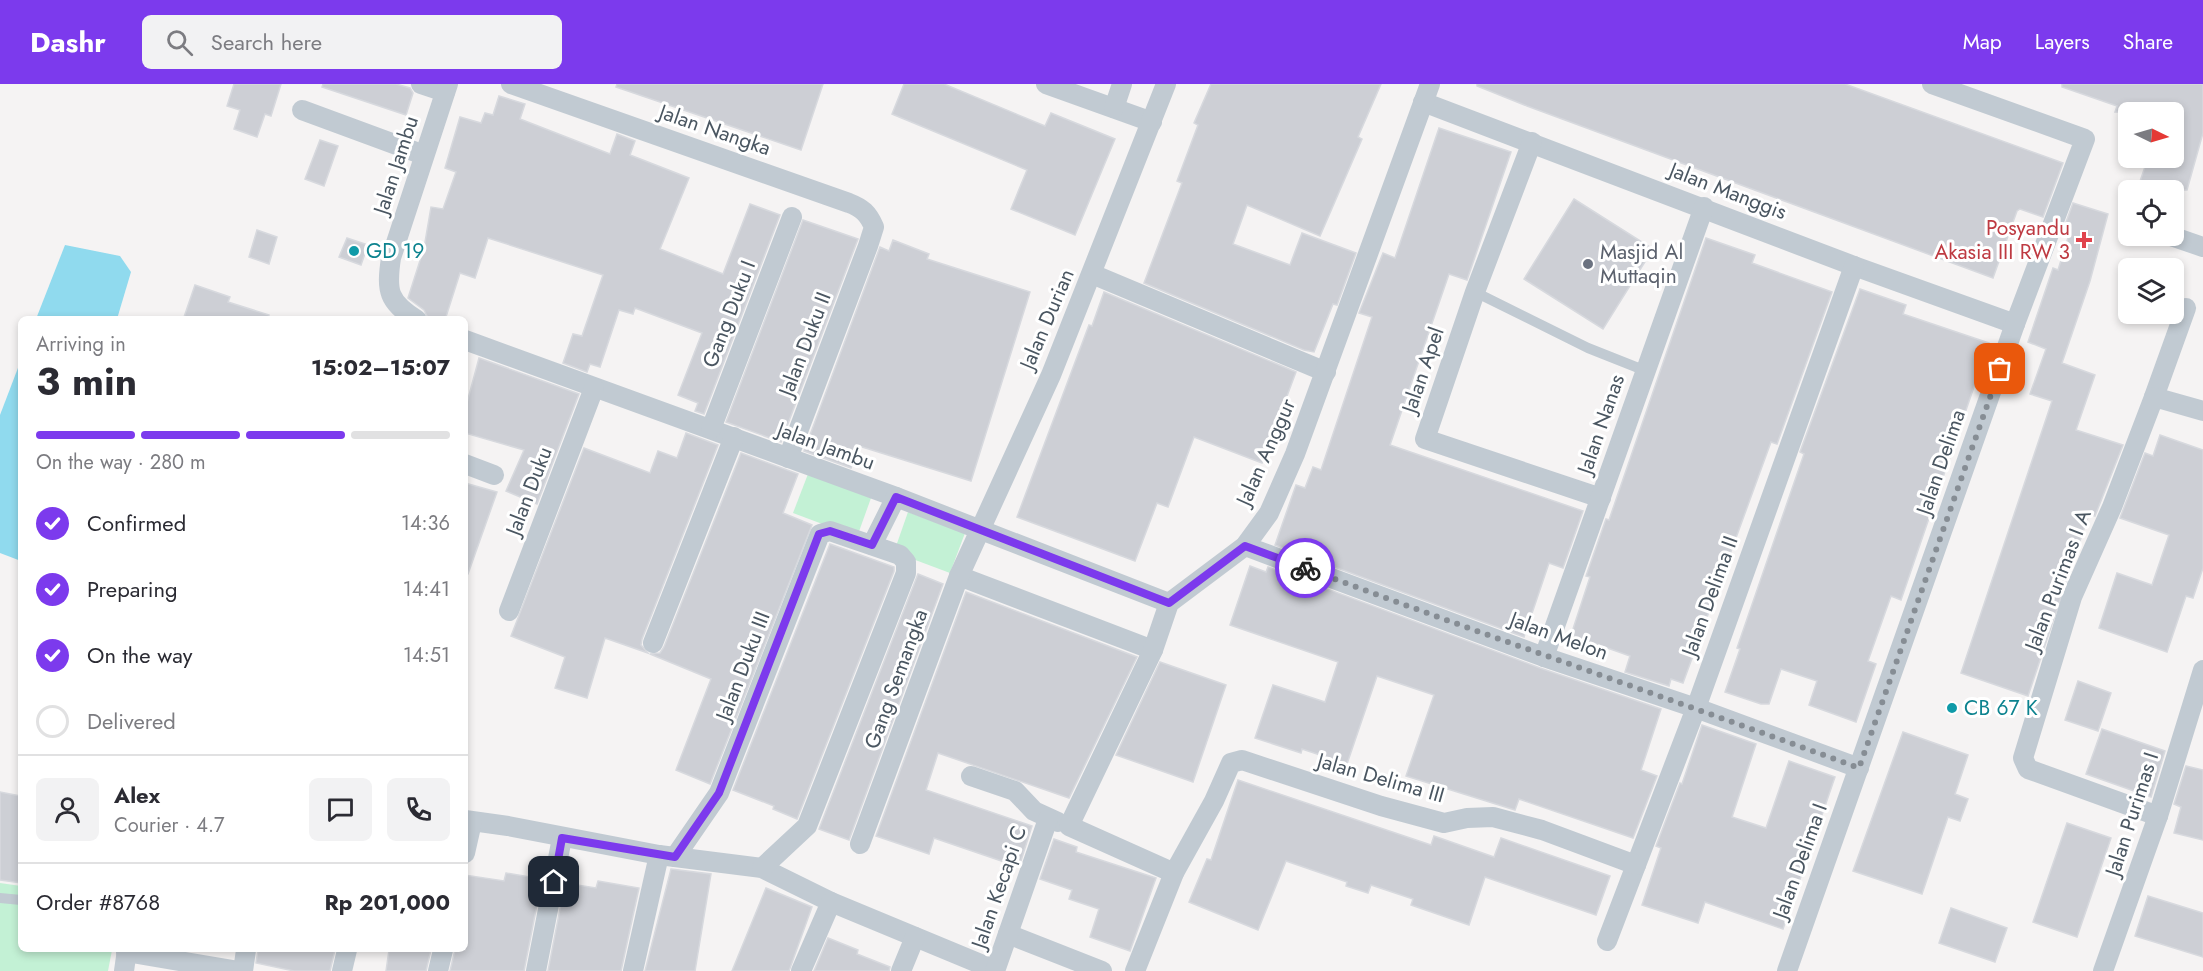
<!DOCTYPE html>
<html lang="en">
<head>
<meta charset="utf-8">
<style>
	:root { --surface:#fff; --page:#f2f2f3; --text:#2b2b33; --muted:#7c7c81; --line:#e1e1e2; --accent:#7c3aed }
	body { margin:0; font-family:Jost,sans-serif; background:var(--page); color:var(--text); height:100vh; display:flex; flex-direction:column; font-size:22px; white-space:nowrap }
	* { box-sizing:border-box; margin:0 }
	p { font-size:20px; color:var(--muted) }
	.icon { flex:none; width:33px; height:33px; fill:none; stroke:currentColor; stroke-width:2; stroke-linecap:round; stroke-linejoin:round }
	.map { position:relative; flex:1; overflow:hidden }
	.details { position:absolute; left:18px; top:232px; width:450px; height:636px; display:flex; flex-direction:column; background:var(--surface); border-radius:9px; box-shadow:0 3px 9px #0003 }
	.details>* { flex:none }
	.needle { width:39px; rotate:95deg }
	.buttons { position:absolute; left:2118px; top:18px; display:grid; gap:12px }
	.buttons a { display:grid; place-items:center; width:66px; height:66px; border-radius:9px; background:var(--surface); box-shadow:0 3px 9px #0003; font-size:30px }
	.pin { position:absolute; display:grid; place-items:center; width:51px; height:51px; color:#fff; margin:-26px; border-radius:12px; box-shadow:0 3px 9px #0006 }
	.courier { position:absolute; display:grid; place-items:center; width:60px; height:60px; margin:-30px; border:4px solid #7c3aed; border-radius:50%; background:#fff; color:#222; box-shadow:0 2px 8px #0007 }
	.head em { font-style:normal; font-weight:700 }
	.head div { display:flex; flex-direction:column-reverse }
	.head { display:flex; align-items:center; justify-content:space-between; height:102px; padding:0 18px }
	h1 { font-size:39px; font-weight:700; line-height:45px }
	.bar { display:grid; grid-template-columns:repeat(4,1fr); gap:9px 6px; align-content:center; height:72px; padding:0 18px }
	.bar i { height:8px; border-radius:4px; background:var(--line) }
	.bar .current { background:var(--accent) }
	.bar p { grid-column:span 4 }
	.line { display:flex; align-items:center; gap:15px; padding:0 18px; border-top:2px solid var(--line) }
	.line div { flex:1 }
	.round { display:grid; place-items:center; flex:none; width:63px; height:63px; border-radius:9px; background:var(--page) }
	ol { padding:0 18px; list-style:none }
	li { display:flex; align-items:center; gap:18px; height:66px }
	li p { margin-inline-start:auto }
	li .icon { padding:6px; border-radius:50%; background:var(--accent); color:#fff; stroke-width:4 }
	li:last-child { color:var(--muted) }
	li i { width:33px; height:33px; border:3px solid var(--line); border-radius:50% }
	header { display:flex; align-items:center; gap:36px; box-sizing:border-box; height:84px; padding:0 30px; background:var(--accent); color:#fff }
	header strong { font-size:28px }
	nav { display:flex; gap:33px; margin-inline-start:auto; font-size:21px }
	.search { width:420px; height:54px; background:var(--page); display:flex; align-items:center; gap:15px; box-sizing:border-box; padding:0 21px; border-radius:9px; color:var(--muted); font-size:22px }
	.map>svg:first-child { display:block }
	.green { fill:#c3f1d5 }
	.water { fill:#90daee }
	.building { fill:#cdcfd5; stroke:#d7d9de; stroke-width:1.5 }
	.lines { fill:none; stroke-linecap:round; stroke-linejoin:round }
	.lane { stroke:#c1cad2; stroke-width:10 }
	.street { stroke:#c1cad2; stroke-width:20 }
	.done { stroke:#868d94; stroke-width:6; stroke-dasharray:0 10.8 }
	.route { stroke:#7c3aed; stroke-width:8 }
	.health-dot { fill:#e0444e; stroke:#fff; stroke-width:2 }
	.culture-dot { fill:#0f9aa8; stroke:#fff; stroke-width:2 }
	.worship-dot { fill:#6b7280; stroke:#fff; stroke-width:2 }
	.labels { text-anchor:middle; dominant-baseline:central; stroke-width:6; stroke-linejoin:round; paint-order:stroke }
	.street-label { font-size:21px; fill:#4a5661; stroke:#fff }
	.health-label { font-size:21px; fill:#be3a42; stroke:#fff; text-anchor:end }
	.culture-label { font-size:21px; fill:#0d838f; stroke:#fff; text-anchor:start }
	.worship-label { font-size:21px; fill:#5b616d; stroke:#fff; text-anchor:start }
</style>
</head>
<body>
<header>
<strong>Dashr</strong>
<div class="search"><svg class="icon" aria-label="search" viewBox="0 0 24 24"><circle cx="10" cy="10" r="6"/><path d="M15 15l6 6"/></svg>Search here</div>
<nav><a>Map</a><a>Layers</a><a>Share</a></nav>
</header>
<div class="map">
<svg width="2203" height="887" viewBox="0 0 2203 887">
	<rect width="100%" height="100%" fill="#f5f3f3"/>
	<!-- green -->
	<g class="green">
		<path d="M 808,390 L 871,414 L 857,453 L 793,429 Z"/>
		<path d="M 908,428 L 965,449 L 950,489 L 894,468 Z"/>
		<path d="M 0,799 L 21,802 L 21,866 L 112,866 L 108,887 L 0,887 Z"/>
	</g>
	<!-- water -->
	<g class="water">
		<path d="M 65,161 L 120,172 L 131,188 L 117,235 L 36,235 Z"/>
		<path d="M 21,276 L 21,477 L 0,469 L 0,331 Z"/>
	</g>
	<!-- building -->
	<g class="building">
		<path d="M 234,0 L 281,0 L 271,32 L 265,30 L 257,53 L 234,45 L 240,26 L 227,22 Z"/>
		<path d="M 323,0 L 396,0 L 410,4 L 413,9 L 406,31 L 322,3 Z"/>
		<path d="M 617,0 L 823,0 L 801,66 L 616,3 Z"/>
		<path d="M 904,0 L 944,0 L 1045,42 L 1051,29 L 1115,55 L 1075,151 L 1011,125 L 1027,86 L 892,30 Z"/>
		<path d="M 1211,0 L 1381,0 L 1358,53 L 1362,55 L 1320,152 L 1247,121 L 1233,160 L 1290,181 L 1302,149 L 1356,169 L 1337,221 L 1333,220 L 1314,268 L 1304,266 L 1144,199 L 1182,99 L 1177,97 L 1198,41 L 1194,39 Z"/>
		<path d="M 1477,0 L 1845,0 L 2063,79 L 2043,133 L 2020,125 L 2017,127 L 1993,194 L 1527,22 L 1477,2 Z"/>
		<path d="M 2062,0 L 2203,0 L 2203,49 L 2187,106 L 2183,106 L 2177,125 L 2174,124 L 2174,106 L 2137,106 L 2148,74 L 2174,74 L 2174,28 L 2115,28 L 2117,22 L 2062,3 Z"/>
		<path d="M 499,12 L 525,20 L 520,35 L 610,70 L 617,50 L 635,57 L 630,71 L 689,94 L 660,165 L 723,190 L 750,120 L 780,131 L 704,330 L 695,327 L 698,319 L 678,311 L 702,249 L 635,224 L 633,230 L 619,226 L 600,283 L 590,280 L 587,288 L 563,279 L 573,250 L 582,252 L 603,191 L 488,154 L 475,194 L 460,189 L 445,236 L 429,236 L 424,226 L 408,214 L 424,164 L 431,123 L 443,125 L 456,88 L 445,84 L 460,33 L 481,39 L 485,29 L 493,31 Z"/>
		<path d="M 1439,44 L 1511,68 L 1467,196 L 1449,190 L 1390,361 L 1583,427 L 1563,484 L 1549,479 L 1524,553 L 1275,461 L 1296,401 L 1305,404 L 1313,383 L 1321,386 L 1372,233 L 1359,229 L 1383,169 L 1395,174 Z"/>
		<path d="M 320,56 L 338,62 L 324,102 L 305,95 Z"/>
		<path d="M 1574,115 L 1653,165 L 1603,245 L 1524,195 Z"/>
		<path d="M 2073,119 L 2108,130 L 2090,197 L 2062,279 L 2095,291 L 2076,346 L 2123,361 L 2095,432 L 2089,430 L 2028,612 L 1961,589 L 2052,317 L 2030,310 L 2046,265 L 2028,258 L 2053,184 L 2058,186 L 2071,144 L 2065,141 Z"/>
		<path d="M 803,136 L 858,155 L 781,358 L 726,338 Z"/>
		<path d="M 257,146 L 277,153 L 269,180 L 249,173 Z"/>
		<path d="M 347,154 L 368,161 L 361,181 L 339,173 Z"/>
		<path d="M 1706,154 L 1755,171 L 1752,179 L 1832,208 L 1777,360 L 1771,358 L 1683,599 L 1671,595 L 1669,602 L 1625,588 L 1630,572 L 1571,551 L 1590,493 L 1586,492 L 1606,435 L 1609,436 Z"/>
		<path d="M 893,156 L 929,170 L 927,175 L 1030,208 L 971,397 L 859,362 L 851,384 L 804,367 L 880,163 L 889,167 Z"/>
		<path d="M 195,201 L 230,213 L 228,218 L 269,231 L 268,236 L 183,236 Z"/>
		<path d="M 1860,205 L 1906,221 L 1903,230 L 1989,259 L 1901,516 L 1891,512 L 1868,577 L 1876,580 L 1856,638 L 1809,621 L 1817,597 L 1781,585 L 1769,620 L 1761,620 L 1725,608 L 1740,565 L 1737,564 L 1804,370 L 1800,368 Z"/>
		<path d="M 1104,208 L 1296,288 L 1262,379 L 1194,353 L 1168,423 L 1157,419 L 1135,477 L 1017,433 L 1089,241 L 1092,242 Z"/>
		<path d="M 479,274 L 579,310 L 537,420 L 506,407 L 524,366 L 465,349 L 465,326 Z"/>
		<path d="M 686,349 L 718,361 L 642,555 L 641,561 L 648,569 L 605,554 L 587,614 L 555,604 L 565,573 L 511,552 L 584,364 L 650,389 L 658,367 L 677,374 Z"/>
		<path d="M 2160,351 L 2203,366 L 2203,484 L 2193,514 L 2186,512 L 2167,568 L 2099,544 L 2117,489 L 2152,501 L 2169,451 L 2120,434 L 2145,369 L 2153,372 Z"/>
		<path d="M 741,369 L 798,390 L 783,429 L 812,441 L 710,700 L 676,686 L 711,595 L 650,570 L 660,569 L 664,563 Z"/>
		<path d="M 465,399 L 497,408 L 468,490 L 465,490 Z"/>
		<path d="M 830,460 L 894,483 L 894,487 L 797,735 L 773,725 L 774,722 L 733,706 Z"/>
		<path d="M 1250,482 L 1266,488 L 1268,483 L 1540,584 L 1661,625 L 1641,686 L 1657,692 L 1633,754 L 1519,715 L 1515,726 L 1406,692 L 1434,611 L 1377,592 L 1347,680 L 1302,665 L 1301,669 L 1255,654 L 1273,601 L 1325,618 L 1338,578 L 1230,541 Z"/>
		<path d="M 918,490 L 943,500 L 849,756 L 819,745 Z"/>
		<path d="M 966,508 L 1137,573 L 1069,714 L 938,669 L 926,706 L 1032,742 L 1019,783 L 934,754 L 929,770 L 876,752 Z"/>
		<path d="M 1160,578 L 1226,601 L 1193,698 L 1116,671 Z"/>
		<path d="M 2078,597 L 2111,609 L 2098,647 L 2065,636 Z"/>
		<path d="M 1702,641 L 1756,660 L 1732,733 L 1766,744 L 1789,677 L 1835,693 L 1783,845 L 1705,818 L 1698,839 L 1642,821 L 1661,764 L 1656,762 L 1680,699 L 1682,700 Z"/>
		<path d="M 2102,645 L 2165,667 L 2151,713 L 2086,690 Z"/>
		<path d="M 1903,648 L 1968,671 L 1955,710 L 1968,715 L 1960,737 L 1948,733 L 1922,810 L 1853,787 Z"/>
		<path d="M 2186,682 L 2203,686 L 2203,756 L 2174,749 L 2181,723 L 2174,720 Z"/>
		<path d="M 1238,696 L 1431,761 L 1434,752 L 1494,773 L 1501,754 L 1610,792 L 1596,831 L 1485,793 L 1469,841 L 1411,821 L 1413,815 L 1371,801 L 1368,809 L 1346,802 L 1347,798 L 1286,777 L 1258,846 L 1189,818 L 1207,775 L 1211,776 Z"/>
		<path d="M 0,708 L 21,712 L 21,799 L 0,796 Z"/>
		<path d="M 2067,739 L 2111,754 L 2077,853 L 2033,838 Z"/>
		<path d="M 1054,755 L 1077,763 L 1076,768 L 1156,794 L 1130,867 L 1090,853 L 1099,825 L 1069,815 L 1072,806 L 1040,795 Z"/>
		<path d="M 671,785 L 711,790 L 695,887 L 645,887 Z"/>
		<path d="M 506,789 L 542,795 L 524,887 L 450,887 L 455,866 L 465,866 L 465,791 L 504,797 Z"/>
		<path d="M 598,797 L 639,804 L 621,887 L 548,887 L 565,799 L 596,804 Z"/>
		<path d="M 766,804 L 812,823 L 789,887 L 732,887 Z"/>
		<path d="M 2148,812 L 2203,829 L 2203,873 L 2135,852 Z"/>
		<path d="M 1951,824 L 2007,844 L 1995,878 L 1939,859 Z"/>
		<path d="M 828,854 L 858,866 L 857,870 L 890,883 L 889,887 L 814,887 Z"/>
		<path d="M 258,866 L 335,866 L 330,887 L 294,887 L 256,879 Z"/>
		<path d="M 389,866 L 431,866 L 426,887 L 386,887 Z"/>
	</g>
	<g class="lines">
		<!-- lane -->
		<g class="lane">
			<path d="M 1475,208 L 1588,264 L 1646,287"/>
			<path d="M 0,814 L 21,816"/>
		</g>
		<!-- street -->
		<g class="street">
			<path d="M 421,0 L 445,8"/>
			<path d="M 511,0 L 849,119 C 862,124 868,129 874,143 L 868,162 L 788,374"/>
			<path d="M 1046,0 L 1152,38"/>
			<path d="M 1423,18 L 1854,182 L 2015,240"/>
			<path d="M 1114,24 L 1122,0"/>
			<path d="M 302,26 L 424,71"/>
			<path d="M 1532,58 L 1475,208 L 1425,355 L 1601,414"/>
			<path d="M 2171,152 L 2203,163"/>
			<path d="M 1092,190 L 1326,288"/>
			<path d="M 417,236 C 388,218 386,207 391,174 L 448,0"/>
			<path d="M 465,256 L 896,413 L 1169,519"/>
			<path d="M 2154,313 L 2186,224"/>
			<path d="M 711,345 L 792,133"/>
			<path d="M 465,380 L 494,391"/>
			<path d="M 872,461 L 896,413"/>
			<path d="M 1245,462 L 1544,573 L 1696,624 L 1859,684"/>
			<path d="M 959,492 L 1153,566"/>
			<path d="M 509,527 L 594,304"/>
			<path d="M 653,559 L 734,353"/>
			<path d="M 1544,573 L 1704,123"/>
			<path d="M 971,692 L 1015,707 L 1034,727 L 1058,738"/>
			<path d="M 2158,732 L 2028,685 L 2023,674 L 2072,513 L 2112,423 L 2154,313 L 2203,327"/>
			<path d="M 465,736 L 508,742 L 659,771 L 762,784 L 831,818 L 801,887"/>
			<path d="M 860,760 L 959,492 L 1051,291 L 1166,0"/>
			<path d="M 465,769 L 472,738"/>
			<path d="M 675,773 L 719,709 L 820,450 L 830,447 L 900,471 L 906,478 L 906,489 L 807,742 L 762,784"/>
			<path d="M 1174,789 L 1069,742 L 1153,566 L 1169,519 L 1245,462 L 1269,429 L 1295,370 L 1430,0"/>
			<path d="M 831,818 L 995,886"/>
			<path d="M 1008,850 L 1102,887"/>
			<path d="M 1607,857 L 1696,624 L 1854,182"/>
			<path d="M 126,868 L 239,887"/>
			<path d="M 124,887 L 127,866"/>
			<path d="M 243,887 L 246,866"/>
			<path d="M 342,887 L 347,866"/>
			<path d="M 438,887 L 443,866"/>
			<path d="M 536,887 L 562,754"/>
			<path d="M 633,887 L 659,771"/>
			<path d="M 901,887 L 915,853"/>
			<path d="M 995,887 L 1048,735"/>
			<path d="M 1135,887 L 1174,789 L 1214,717 L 1231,679 L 1242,676 L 1381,722 L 1444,739 L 1467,734 L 1493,733 L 1542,746 L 1636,781"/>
			<path d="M 1787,887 L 2015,240 L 2085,55 L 1932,0"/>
			<path d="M 2103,887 L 2158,732 L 2203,586"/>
		</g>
	</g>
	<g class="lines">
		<!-- done -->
		<path class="done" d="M 1305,484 C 1489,553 1674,616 1859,684 L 2000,285"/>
		<!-- route -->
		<path class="route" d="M 554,798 L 562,754 L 675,773 L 719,709 L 819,450 L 830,447 L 872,461 L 896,413 L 1169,519 L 1245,462 L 1305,484"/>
	</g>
	<!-- markers -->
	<path class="health-dot" d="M2081 147h6v6h6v6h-6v6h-6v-6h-6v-6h6z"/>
	<g class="culture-dot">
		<circle cx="354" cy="167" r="6"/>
		<circle cx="1952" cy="624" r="6"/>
	</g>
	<circle class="worship-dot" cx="1588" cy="180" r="6"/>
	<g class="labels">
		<!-- street labels -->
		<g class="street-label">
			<text transform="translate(715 46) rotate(19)">Jalan Nangka</text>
			<text transform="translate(396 81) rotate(-72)">Jalan Jambu</text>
			<text transform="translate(1728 107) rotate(21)">Jalan Manggis</text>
			<text transform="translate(729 230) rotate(-69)">Gang Duku I</text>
			<text transform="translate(1047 235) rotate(-67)">Jalan Durian</text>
			<text transform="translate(805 260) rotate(-69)">Jalan Duku II</text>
			<text transform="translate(1423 286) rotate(-71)">Jalan Apel</text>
			<text transform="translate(1601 340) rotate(-71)">Jalan Nanas</text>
			<text transform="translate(826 362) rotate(20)">Jalan Jambu</text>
			<text transform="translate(1266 368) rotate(-66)">Jalan Anggur</text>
			<text transform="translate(1941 378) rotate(-71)">Jalan Delima</text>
			<text transform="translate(529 407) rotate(-69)">Jalan Duku</text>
			<text transform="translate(2058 496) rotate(-69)">Jalan Purimas I A</text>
			<text transform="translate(1710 512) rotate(-70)">Jalan Delima II</text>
			<text transform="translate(1559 552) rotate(20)">Jalan Melon</text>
			<text transform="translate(743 582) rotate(-69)">Jalan Duku III</text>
			<text transform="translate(896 595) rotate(-70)">Gang Semangka</text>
			<text transform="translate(1381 694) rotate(16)">Jalan Delima III</text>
			<text transform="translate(2132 730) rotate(-72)">Jalan Purimas I</text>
			<text transform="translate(1800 777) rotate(-70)">Jalan Delima I</text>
			<text transform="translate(999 803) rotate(-71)">Jalan Kecapi C</text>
		</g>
		<!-- health labels -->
		<g class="health-label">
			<text x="2070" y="144">Posyandu<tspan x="2070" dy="24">Akasia III RW 3</tspan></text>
		</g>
		<!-- culture labels -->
		<g class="culture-label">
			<text x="366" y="167">GD 19</text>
			<text x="1964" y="624">CB 67 K</text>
		</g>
		<!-- worship labels -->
		<g class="worship-label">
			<text x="1600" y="168">Masjid Al<tspan x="1600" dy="24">Muttaqin</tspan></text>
		</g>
	</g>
</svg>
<div class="buttons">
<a><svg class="needle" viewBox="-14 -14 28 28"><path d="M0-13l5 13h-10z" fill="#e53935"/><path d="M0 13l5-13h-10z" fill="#7c7c81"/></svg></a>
<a><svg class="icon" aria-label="locate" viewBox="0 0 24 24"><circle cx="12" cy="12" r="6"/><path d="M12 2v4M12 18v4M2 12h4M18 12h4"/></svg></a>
<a><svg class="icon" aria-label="layers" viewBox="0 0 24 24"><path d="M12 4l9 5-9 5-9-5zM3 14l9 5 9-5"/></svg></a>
</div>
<div class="pin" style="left:2000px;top:285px;background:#ea580c"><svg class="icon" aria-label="bag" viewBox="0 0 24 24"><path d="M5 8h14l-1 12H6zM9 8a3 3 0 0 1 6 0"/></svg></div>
<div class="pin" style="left:554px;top:798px;background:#1f2937"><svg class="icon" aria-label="home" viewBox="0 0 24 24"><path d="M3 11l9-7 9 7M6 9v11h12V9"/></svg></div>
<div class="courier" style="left:1305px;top:484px"><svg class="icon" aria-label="bike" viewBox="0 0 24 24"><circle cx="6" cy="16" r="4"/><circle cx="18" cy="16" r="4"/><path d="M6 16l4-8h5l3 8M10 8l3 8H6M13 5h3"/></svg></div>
<section class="details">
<div class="head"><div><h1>3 min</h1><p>Arriving in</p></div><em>15:02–15:07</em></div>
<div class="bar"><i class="current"></i><i class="current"></i><i class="current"></i><i></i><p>On the way · 280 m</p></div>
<ol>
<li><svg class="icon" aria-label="check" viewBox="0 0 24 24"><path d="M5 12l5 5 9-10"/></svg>Confirmed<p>14:36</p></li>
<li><svg class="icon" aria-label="check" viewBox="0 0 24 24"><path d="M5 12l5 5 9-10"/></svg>Preparing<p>14:41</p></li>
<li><svg class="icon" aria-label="check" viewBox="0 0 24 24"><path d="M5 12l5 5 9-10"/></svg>On the way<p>14:51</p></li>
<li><i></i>Delivered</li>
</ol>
<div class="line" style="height:108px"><a class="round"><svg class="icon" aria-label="person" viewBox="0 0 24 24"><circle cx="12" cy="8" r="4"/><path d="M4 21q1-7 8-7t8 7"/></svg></a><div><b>Alex</b><p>Courier · 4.7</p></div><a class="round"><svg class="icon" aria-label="chat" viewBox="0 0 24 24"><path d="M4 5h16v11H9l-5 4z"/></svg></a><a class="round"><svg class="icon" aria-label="phone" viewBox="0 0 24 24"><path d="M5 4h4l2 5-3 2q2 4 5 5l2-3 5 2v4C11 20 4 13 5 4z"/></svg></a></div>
<div class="line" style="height:78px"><div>Order #8768</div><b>Rp 201,000</b></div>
</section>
</div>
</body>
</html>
